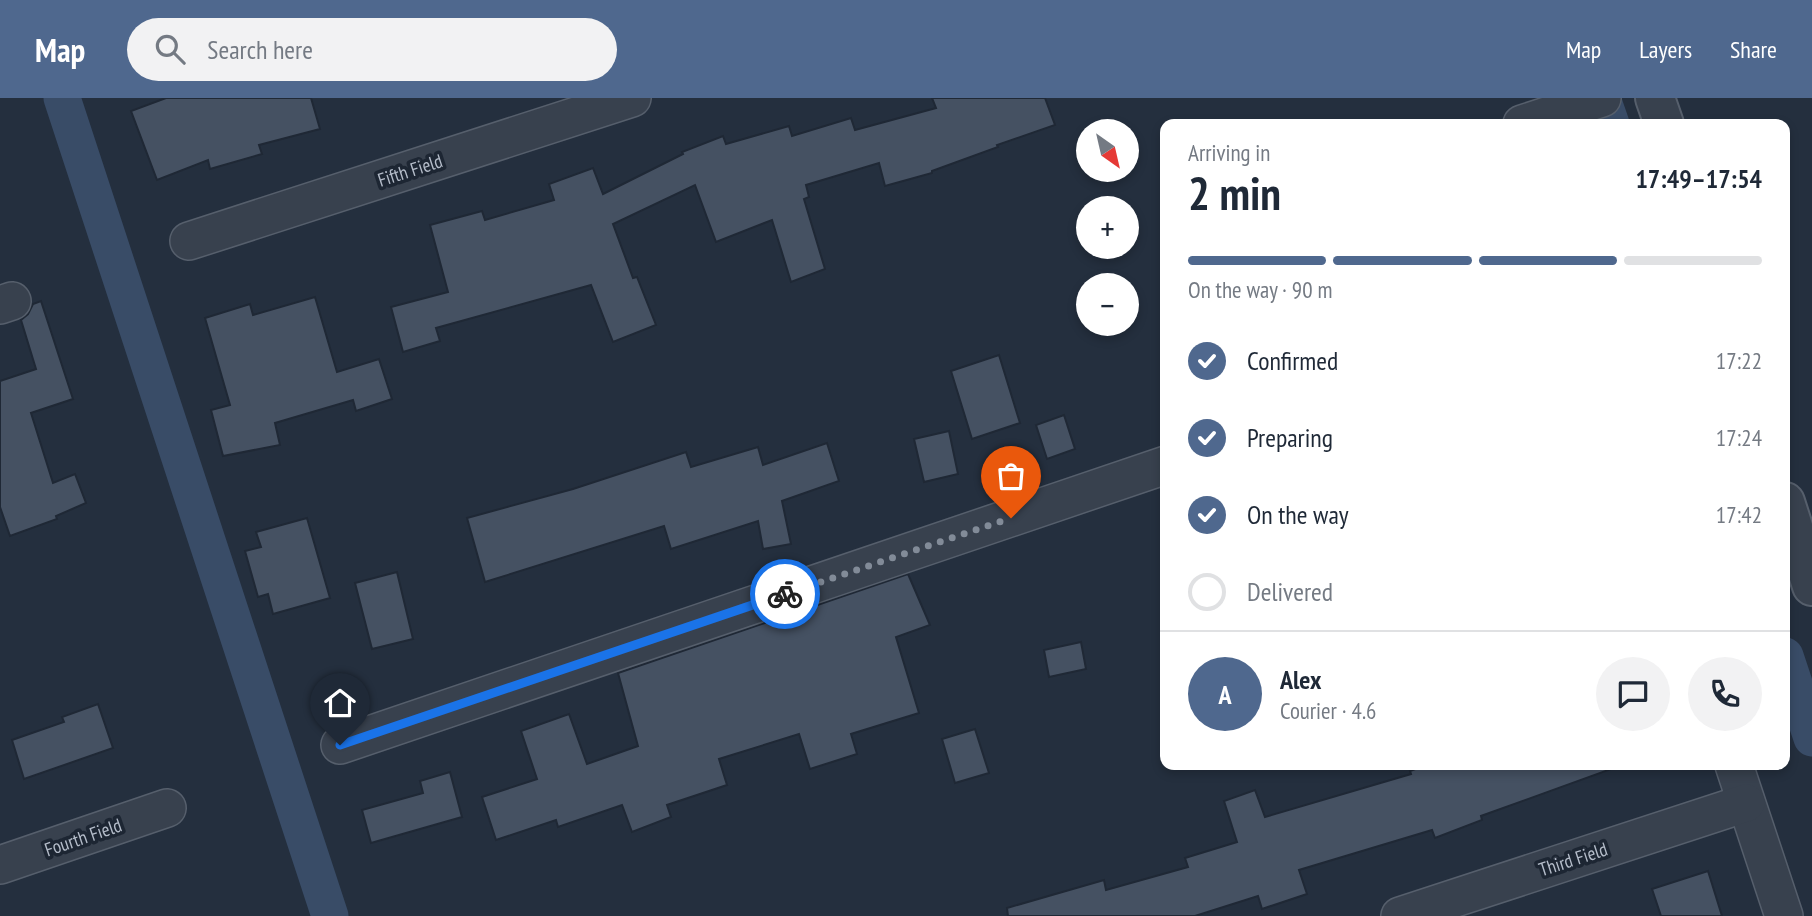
<!DOCTYPE html>
<html lang="en">
<head>
<meta charset="utf-8">
<style>
	:root { --surface:#fff; --page:#f2f2f3; --text:#1f2937; --muted:#747a83; --line:#e0e1e3; --accent:#4f688e }
	body { margin:0; font-family:"PT Sans Narrow",sans-serif; background:var(--page); color:var(--text); height:100vh; display:flex; flex-direction:column; font-size:26px; white-space:nowrap }
	* { box-sizing:border-box; margin:0 }
	p { font-size:23px; color:var(--muted) }
	.icon { flex:none; width:38px; height:38px; fill:none; stroke:currentColor; stroke-width:2; stroke-linecap:round; stroke-linejoin:round }
	.map { position:relative; flex:1; overflow:hidden }
	.panel { position:absolute; left:1160px; top:21px; width:630px; height:651px; display:flex; flex-direction:column; background:var(--surface); border-radius:14px; box-shadow:0 4px 10px #0003 }
	.panel>* { flex:none }
	.needle { width:46px; rotate:146deg }
	.controls { position:absolute; left:1076px; top:21px; display:grid; gap:14px }
	.controls a { display:grid; place-items:center; width:63px; height:63px; border-radius:50%; background:var(--surface); box-shadow:0 4px 10px #0003; font-size:35px }
	.pin { position:absolute; display:grid; place-items:center; width:60px; height:60px; color:#fff; margin:-72px -30px; border-radius:50% 50% 50% 0; rotate:-45deg; box-shadow:0 0 7px #0007 }
	.pin .icon { rotate:45deg }
	.courier { position:absolute; display:grid; place-items:center; width:70px; height:70px; margin:-35px; border:5px solid #1a73e8; border-radius:50%; background:#fff; color:#222; box-shadow:0 2px 9px #0007 }
	.summary em { font-style:normal; font-weight:600 }
	.summary div { display:flex; flex-direction:column-reverse }
	.summary { display:flex; align-items:center; justify-content:space-between; height:119px; padding:0 28px }
	h1 { font-size:46px; font-weight:600; line-height:52px }
	.bar { display:grid; grid-template-columns:repeat(4,1fr); gap:10px 7px; align-content:center; height:84px; padding:0 28px }
	.bar i { height:9px; border-radius:5px; background:var(--line) }
	.bar .current { background:var(--accent) }
	.bar p { grid-column:span 4 }
	.line { display:flex; align-items:center; gap:18px; padding:0 28px; border-top:2px solid var(--line) }
	.line div { flex:1 }
	.round { display:grid; place-items:center; flex:none; width:74px; height:74px; border-radius:37px; background:var(--page) }
	ol { padding:0 28px; list-style:none }
	li { display:flex; align-items:center; gap:21px; height:77px }
	li p { margin-inline-start:auto }
	li .icon { padding:7px; border-radius:50%; background:var(--accent); color:#fff; stroke-width:4 }
	li:last-child { color:var(--muted) }
	li i { width:38px; height:38px; border:4px solid var(--line); border-radius:50% }
	header { display:flex; align-items:center; gap:42px; box-sizing:border-box; height:98px; padding:0 35px; background:var(--accent); color:#fff }
	header strong { font-size:33px }
	nav { display:flex; gap:38px; margin-inline-start:auto; font-size:24px }
	.search { width:490px; height:63px; background:var(--page); display:flex; align-items:center; gap:18px; box-sizing:border-box; padding:0 24px; border-radius:38px; color:var(--muted); font-size:26px }
	.map>svg:first-child { display:block }
	.lines { fill:none; stroke-linecap:round; stroke-linejoin:round }
	.canal { stroke:#394c67; stroke-width:37 }
	.building { fill:#455162; stroke:#1f2835; stroke-width:2 }
	.minor-casing { stroke:#565f6c; stroke-width:40 }
	.tertiary-casing { stroke:#565f6c; stroke-width:42 }
	.minor { stroke:#38414e; stroke-width:37 }
	.tertiary { stroke:#38414e; stroke-width:38 }
	.done { stroke:#828b98; stroke-width:7; stroke-dasharray:0 12.6 }
	.route { stroke:#1a73e8; stroke-width:9 }
	.labels { text-anchor:middle; dominant-baseline:central; stroke-width:7; stroke-linejoin:round; paint-order:stroke }
	.street-label { font-size:19px; fill:#b4bcc9; stroke:#1d2633 }
</style>
</head>
<body>
<header>
<strong>Map</strong>
<div class="search"><svg class="icon" aria-label="search" viewBox="0 0 24 24"><circle cx="10" cy="10" r="6"/><path d="M15 15l6 6"/></svg>Search here</div>
<nav><a>Map</a><a>Layers</a><a>Share</a></nav>
</header>
<div class="map">
<svg width="1812" height="818" viewBox="0 0 1812 818">
	<rect width="100%" height="100%" fill="#242f3e"/>
	<g class="lines">
		<!-- canal -->
		<g class="canal">
			<path d="M 62,0 L 330,818"/>
			<path d="M 1602,0 L 1611,26"/>
			<path d="M 1785,558 L 1812,640"/>
		</g>
	</g>
	<!-- building -->
	<g class="building">
		<path d="M 166,0 L 311,0 L 320,31 L 259,47 L 262,56 L 210,71 L 208,62 L 157,82 L 131,13 Z"/>
		<path d="M 932,0 L 1045,0 L 1055,27 L 997,47 L 998,49 L 932,73 L 932,75 L 885,88 L 879,65 L 806,87 L 809,99 L 804,101 L 825,171 L 791,184 L 772,122 L 716,144 L 695,87 L 613,126 L 633,180 L 637,179 L 656,227 L 613,244 L 591,187 L 436,230 L 440,243 L 403,254 L 391,209 L 448,194 L 430,127 L 482,113 L 485,122 L 554,102 L 549,86 L 593,70 L 603,96 L 683,56 L 682,54 L 723,38 L 726,46 L 789,28 L 792,38 L 851,20 L 855,32 L 936,10 Z"/>
		<path d="M 315,199 L 337,274 L 379,261 L 392,301 L 356,313 L 353,302 L 275,325 L 280,347 L 223,358 L 211,312 L 230,307 L 205,220 L 250,206 L 253,217 Z"/>
		<path d="M 41,203 L 73,301 L 31,315 L 53,385 L 75,376 L 86,405 L 56,418 L 57,421 L 10,438 L 0,409 L 0,283 L 36,271 L 21,222 L 28,216 L 33,206 Z"/>
		<path d="M 999,257 L 1020,325 L 972,341 L 951,273 Z"/>
		<path d="M 1064,317 L 1075,351 L 1047,361 L 1036,327 Z"/>
		<path d="M 949,333 L 958,376 L 924,384 L 914,341 Z"/>
		<path d="M 827,345 L 839,383 L 782,403 L 791,446 L 763,451 L 758,423 L 671,451 L 664,428 L 485,484 L 467,420 L 573,391 L 686,354 L 691,369 L 758,349 L 763,367 Z"/>
		<path d="M 307,420 L 330,500 L 273,516 L 268,496 L 258,499 L 245,453 L 261,449 L 256,434 Z"/>
		<path d="M 397,474 L 413,541 L 372,551 L 355,485 Z"/>
		<path d="M 908,476 L 930,527 L 896,539 L 919,615 L 851,636 L 857,656 L 810,671 L 799,636 L 719,661 L 727,687 L 667,707 L 671,719 L 632,734 L 622,707 L 558,729 L 556,722 L 496,742 L 482,699 L 537,681 L 521,633 L 569,616 L 587,666 L 638,648 L 618,575 Z"/>
		<path d="M 1081,544 L 1086,571 L 1049,579 L 1044,552 Z"/>
		<path d="M 98,606 L 113,650 L 24,681 L 12,642 L 64,624 L 62,619 Z"/>
		<path d="M 975,631 L 989,675 L 955,685 L 942,641 Z"/>
		<path d="M 1426,667 L 1613,667 L 1614,670 L 1481,718 L 1482,722 L 1435,740 L 1432,732 L 1299,772 L 1307,796 L 1262,811 L 1258,798 L 1195,818 L 1008,818 L 1007,810 L 1104,782 L 1106,792 L 1188,769 L 1185,760 L 1237,744 L 1224,703 L 1255,692 L 1265,719 L 1411,676 L 1410,673 Z"/>
		<path d="M 450,674 L 462,719 L 371,745 L 362,712 L 423,695 L 420,683 Z"/>
		<path d="M 1708,773 L 1722,818 L 1661,818 L 1652,791 Z"/>
	</g>
	<g class="lines">
		<defs>
			<g id="minor">
				<path d="M 1522,26 L 1602,0"/>
				<path d="M 189,143 L 632,0"/>
				<path d="M 0,207 L 12,203"/>
				<path d="M 340,647 L 1166,367"/>
				<path d="M 1734,667 L 1784,818"/>
				<path d="M 0,767 L 167,710"/>
				<path d="M 1400,818 L 1746,705"/>
			</g>
			<g id="tertiary">
				<path d="M 1655,0 L 1664,26"/>
				<path d="M 1785,404 L 1812,488"/>
			</g>
		</defs>
		<!-- minor casing -->
		<use href="#minor" class="minor-casing"/>
		<!-- tertiary casing -->
		<use href="#tertiary" class="tertiary-casing"/>
		<!-- minor -->
		<use href="#minor" class="minor"/>
		<!-- tertiary -->
		<use href="#tertiary" class="tertiary"/>
	</g>
	<g class="lines">
		<!-- done -->
		<path class="done" d="M 785,496 L 1011,420"/>
		<!-- route -->
		<path class="route" d="M 340,647 L 785,496"/>
	</g>
	<g class="labels">
		<!-- street labels -->
		<g class="street-label">
			<text transform="translate(410 72) rotate(-18)">Fifth Field</text>
			<text transform="translate(83 739) rotate(-19)">Fourth Field</text>
			<text transform="translate(1573 761) rotate(-18)">Third Field</text>
		</g>
	</g>
</svg>
<div class="controls">
<a><svg class="needle" viewBox="-14 -14 28 28"><path d="M0-13l5 13h-10z" fill="#e53935"/><path d="M0 13l5-13h-10z" fill="#747a83"/></svg></a>
<a>+</a>
<a>−</a>
</div>
<div class="pin" style="left:1011px;top:420px;background:#ea580c"><svg class="icon" aria-label="bag" viewBox="0 0 24 24"><path d="M5 8h14l-1 12H6zM9 8a3 3 0 0 1 6 0"/></svg></div>
<div class="pin" style="left:340px;top:647px;background:#1f2937"><svg class="icon" aria-label="home" viewBox="0 0 24 24"><path d="M3 11l9-7 9 7M6 9v11h12V9"/></svg></div>
<div class="courier" style="left:785px;top:496px"><svg class="icon" aria-label="bike" viewBox="0 0 24 24"><circle cx="6" cy="16" r="4"/><circle cx="18" cy="16" r="4"/><path d="M6 16l4-8h5l3 8M10 8l3 8H6M13 5h3"/></svg></div>
<section class="panel">
<div class="summary"><div><h1>2 min</h1><p>Arriving in</p></div><em>17:49–17:54</em></div>
<div class="bar"><i class="current"></i><i class="current"></i><i class="current"></i><i></i><p>On the way · 90 m</p></div>
<ol>
<li><svg class="icon" aria-label="check" viewBox="0 0 24 24"><path d="M5 12l5 5 9-10"/></svg>Confirmed<p>17:22</p></li>
<li><svg class="icon" aria-label="check" viewBox="0 0 24 24"><path d="M5 12l5 5 9-10"/></svg>Preparing<p>17:24</p></li>
<li><svg class="icon" aria-label="check" viewBox="0 0 24 24"><path d="M5 12l5 5 9-10"/></svg>On the way<p>17:42</p></li>
<li><i></i>Delivered</li>
</ol>
<div class="line" style="height:126px"><b class="round" style="background:var(--accent);color:#fff">A</b><div><b>Alex</b><p>Courier · 4.6</p></div><a class="round"><svg class="icon" aria-label="chat" viewBox="0 0 24 24"><path d="M4 5h16v11H9l-5 4z"/></svg></a><a class="round"><svg class="icon" aria-label="phone" viewBox="0 0 24 24"><path d="M5 4h4l2 5-3 2q2 4 5 5l2-3 5 2v4C11 20 4 13 5 4z"/></svg></a></div>
</section>
</div>
</body>
</html>
